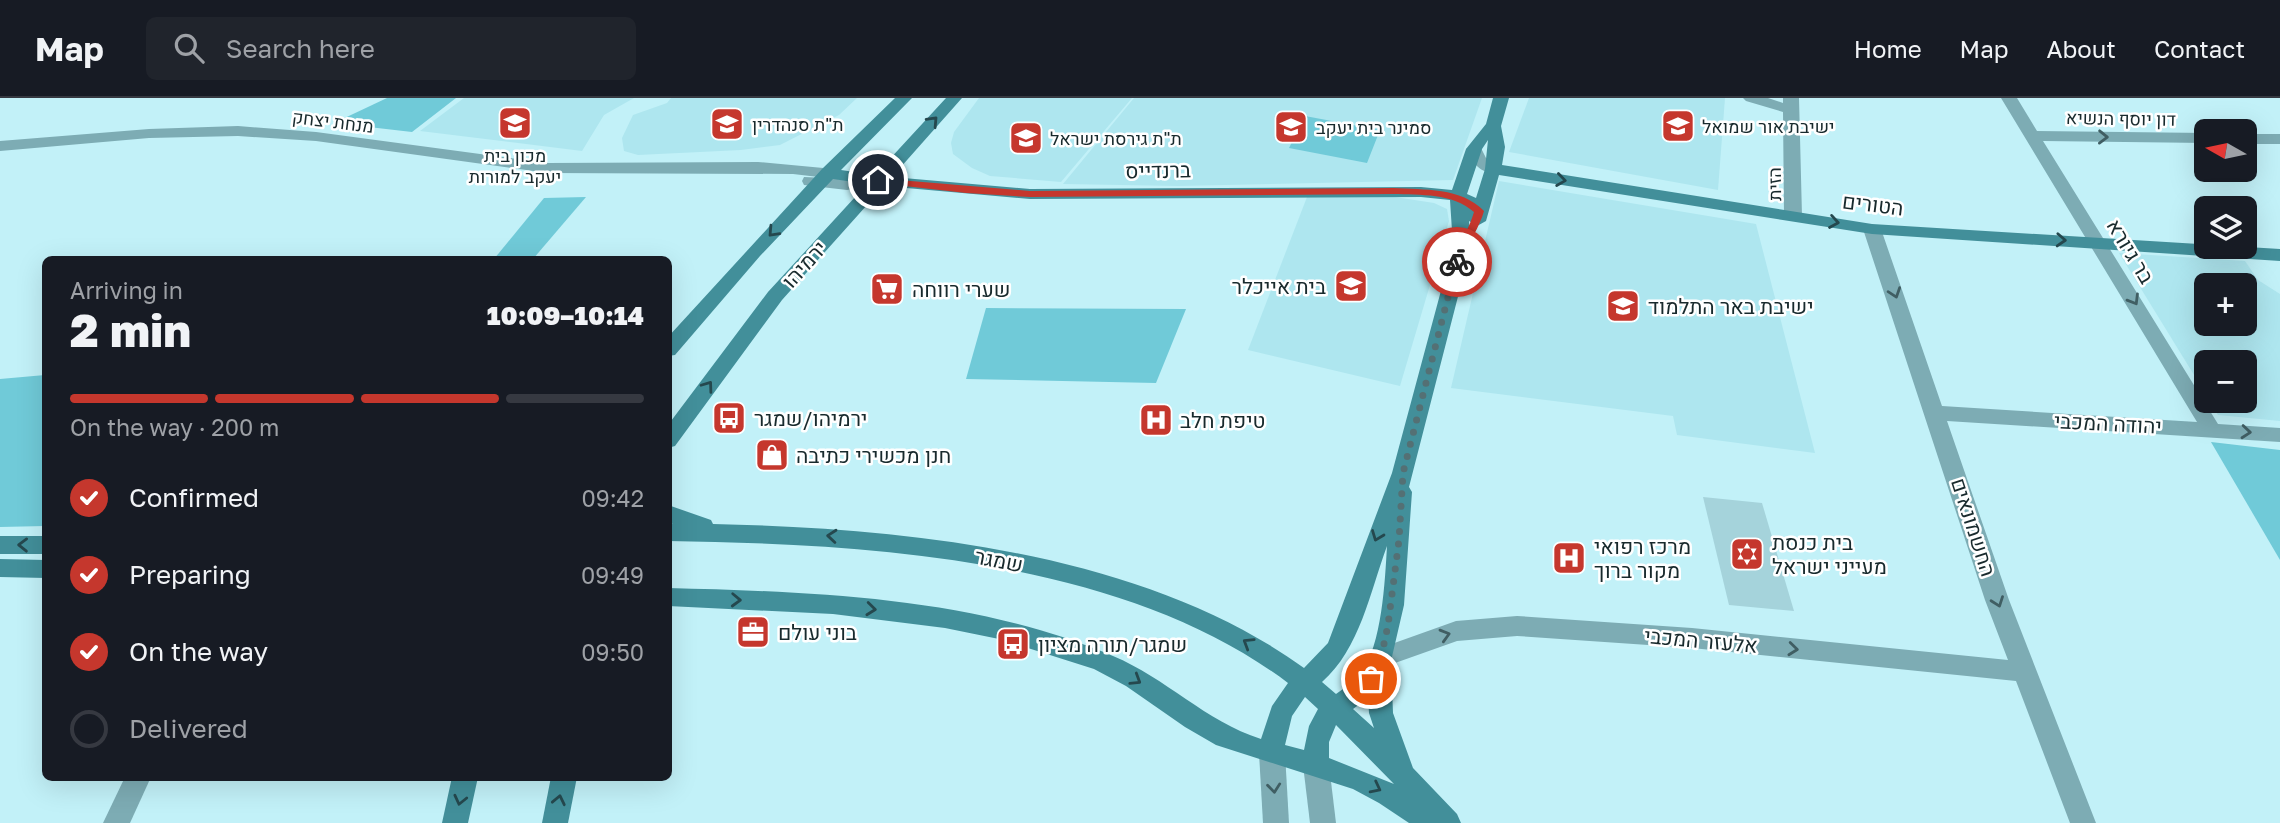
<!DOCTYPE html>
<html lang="en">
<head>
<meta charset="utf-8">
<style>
	:root { --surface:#171b24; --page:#20242c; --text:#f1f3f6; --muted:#9ea1a6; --line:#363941; --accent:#c5372d }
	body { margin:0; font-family:"Golos Text",Heebo,sans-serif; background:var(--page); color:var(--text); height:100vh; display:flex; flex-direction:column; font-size:26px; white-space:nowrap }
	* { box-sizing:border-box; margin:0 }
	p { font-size:23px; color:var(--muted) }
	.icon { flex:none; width:38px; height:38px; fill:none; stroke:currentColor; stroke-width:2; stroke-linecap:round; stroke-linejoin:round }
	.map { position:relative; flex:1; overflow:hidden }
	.drawer { position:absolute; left:42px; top:158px; width:630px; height:525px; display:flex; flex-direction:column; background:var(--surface); border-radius:10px; box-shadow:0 7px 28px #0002 }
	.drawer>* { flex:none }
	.needle { width:46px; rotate:279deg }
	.fabs { position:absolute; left:2194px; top:21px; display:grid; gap:14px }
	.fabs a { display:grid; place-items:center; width:63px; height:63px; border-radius:10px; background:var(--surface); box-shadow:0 7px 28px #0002; font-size:35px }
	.pin { position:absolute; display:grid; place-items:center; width:60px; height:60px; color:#fff; margin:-30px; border:4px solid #fff; border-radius:50%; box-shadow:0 2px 7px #0007 }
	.courier { position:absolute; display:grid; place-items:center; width:70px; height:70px; margin:-35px; border:5px solid #c5372d; border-radius:50%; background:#fff; color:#222; box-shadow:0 2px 9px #0007 }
	.head em { font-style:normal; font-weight:800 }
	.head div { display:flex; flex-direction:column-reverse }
	.head { display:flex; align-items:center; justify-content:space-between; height:119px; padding:0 28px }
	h1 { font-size:46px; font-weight:800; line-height:52px }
	.bar { display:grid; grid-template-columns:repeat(4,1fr); gap:10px 7px; align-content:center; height:84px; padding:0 28px }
	.bar i { height:9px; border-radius:5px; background:var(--line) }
	.bar .current { background:var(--accent) }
	.bar p { grid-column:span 4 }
	ol { padding:0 28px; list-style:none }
	li { display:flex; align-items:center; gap:21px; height:77px }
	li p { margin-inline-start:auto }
	li .icon { padding:7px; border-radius:50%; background:var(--accent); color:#fff; stroke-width:4 }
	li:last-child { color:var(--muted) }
	li i { width:38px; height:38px; border:4px solid var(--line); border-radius:50% }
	header { display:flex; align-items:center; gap:42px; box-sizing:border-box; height:98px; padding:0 35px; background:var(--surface); border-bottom:2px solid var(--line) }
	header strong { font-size:33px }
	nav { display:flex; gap:38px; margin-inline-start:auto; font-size:24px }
	.search { width:490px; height:63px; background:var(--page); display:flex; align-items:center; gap:18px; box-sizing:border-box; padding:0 24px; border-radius:10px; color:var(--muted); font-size:26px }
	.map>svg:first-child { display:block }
	.built { fill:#aee6ef; fill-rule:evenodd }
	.green { fill:#70cad8 }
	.building { fill:#a5d3db }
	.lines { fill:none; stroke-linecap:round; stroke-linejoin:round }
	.street { fill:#7dacb4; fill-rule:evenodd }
	.secondary { fill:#428f9a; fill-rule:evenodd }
	.oneway { stroke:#25484e }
	.oneway2 { stroke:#405e63 }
	.route { fill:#c5372d }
	.done { stroke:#547074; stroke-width:7; stroke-dasharray:0 12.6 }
	.labels { text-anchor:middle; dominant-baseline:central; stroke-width:5; stroke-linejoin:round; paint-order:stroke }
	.far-street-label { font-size:18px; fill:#182a2d; stroke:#fff }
	.far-poi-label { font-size:18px; fill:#182a2d; stroke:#fff; text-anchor:start }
	.street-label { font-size:21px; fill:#182a2d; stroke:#fff }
	.poi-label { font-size:21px; fill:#182a2d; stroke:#fff; text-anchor:start }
</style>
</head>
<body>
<header>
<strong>Map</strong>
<div class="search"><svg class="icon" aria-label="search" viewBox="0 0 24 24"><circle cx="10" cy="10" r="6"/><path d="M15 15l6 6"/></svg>Search here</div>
<nav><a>Home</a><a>Map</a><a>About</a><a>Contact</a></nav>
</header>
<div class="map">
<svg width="2280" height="725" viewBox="0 0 2280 725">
	<rect width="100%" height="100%" fill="#c2f1f8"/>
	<!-- built -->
	<g class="built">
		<path d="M 464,0 L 634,0 L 604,17 L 582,53 L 420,33 Z"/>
		<path d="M 671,0 L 857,0 L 839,17 L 780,47 L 741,52 L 638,57 L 624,53 L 622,40 L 633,17 L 667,5 Z"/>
		<path d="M 979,0 L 1132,0 L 1061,84 L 990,78 L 972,70 L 953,56 L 951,45 L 954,34 Z"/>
		<path d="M 1134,0 L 1482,0 L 1453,82 L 1178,88 L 1063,86 Z"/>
		<path d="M 1529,0 L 1725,0 L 1718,92 L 1509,54 Z"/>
		<path d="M 1499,83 L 1756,126 L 1815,355 L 1677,337 L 1673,318 L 1451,290 Z"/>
		<path d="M 1307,99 L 1395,99 L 1434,105 L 1447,111 L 1449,123 L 1400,288 L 1248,252 Z"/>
		<path d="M 2119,155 L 2245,163 L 2258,182 L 2280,196 L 2280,323 L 2218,317 L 2209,303 L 2245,303 L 2245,264 L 2207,264 L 2207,298 ZM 2207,187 L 2245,187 L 2245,226 L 2207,226 Z"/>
	</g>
	<!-- green -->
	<g class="green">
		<path d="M 387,0 L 456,0 L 412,34 L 334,25 Z"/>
		<path d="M 1305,18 L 1380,32 L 1367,65 L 1289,50 Z"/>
		<path d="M 586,99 L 533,161 L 494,161 L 544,100 Z"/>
		<path d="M 986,210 L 1186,211 L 1156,285 L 966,281 Z"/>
		<path d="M 45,277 L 45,428 L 0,429 L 0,281 Z"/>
		<path d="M 2211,344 L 2280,352 L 2280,462 Z"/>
	</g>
	<!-- building -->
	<g class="building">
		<path d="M 1145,307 L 1168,308 L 1167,336 L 1144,336 Z"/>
		<path d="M 1703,399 L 1762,405 L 1794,513 L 1729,507 Z"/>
	</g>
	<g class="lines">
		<!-- street -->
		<g class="street">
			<path d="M 1743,0 L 1768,0 L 1783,5 L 1783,0 L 1799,0 L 1802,118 L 1799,122 L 1787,122 L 1784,118 L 1783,14 L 1746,3 Z"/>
			<path d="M 2001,0 L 2017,0 L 2037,33 L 2207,35 L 2207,45 L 2043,43 L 2218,326 L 2280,330 L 2280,344 L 1947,323 L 2009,502 L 2096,725 L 2070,725 L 2016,583 L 1692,550 L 1517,538 L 1457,543 L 1381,570 L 1372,567 L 1369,560 L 1372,553 L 1456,523 L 1517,518 L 1692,530 L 2008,562 L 1985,502 L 1863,131 L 1866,127 L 1872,126 L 1881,131 L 1942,308 L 2197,324 Z"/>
			<path d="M 238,28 L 316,34 L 548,65 L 758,64 L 834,71 L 836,75 L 828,80 L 847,82 L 878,77 L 886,82 L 884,86 L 847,92 L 804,87 L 802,83 L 804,79 L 827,80 L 793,76 L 548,75 L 316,43 L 238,38 L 149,40 L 0,53 L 0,43 L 149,31 Z"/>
			<rect x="2245" y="36" width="35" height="10"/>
			<path d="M 1474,46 L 1480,48 L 1486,60 L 1501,71 L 1499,74 C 1482,78 1472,65 1466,51 Z"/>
			<path d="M 1272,644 L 1281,647 L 1285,655 L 1289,725 L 1263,725 L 1259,655 L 1263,647 Z"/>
			<path d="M 1316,655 L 1325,659 L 1329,667 L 1336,725 L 1310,725 L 1303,667 L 1307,659 Z"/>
			<path d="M 125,679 L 151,679 L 130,725 L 103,725 Z"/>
		</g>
		<!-- secondary -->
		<g class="secondary">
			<path d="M 895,0 L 912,0 L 841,72 L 875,77 L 946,0 L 962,0 L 892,79 L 1030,91 L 1421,89 L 1452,92 L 1466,51 L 1486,26 L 1493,0 L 1509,0 L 1501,28 L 1505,49 L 1502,67 L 1872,126 L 2280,151 L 2280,163 L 1872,136 L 1499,77 L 1486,123 L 1477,128 L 1469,123 L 1471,148 L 1409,389 L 1412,394 L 1404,507 L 1391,563 L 1393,615 L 1413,670 L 1457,716 L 1461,725 L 1409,725 L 1379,705 L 1353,691 L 1216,647 L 1185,629 L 1126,588 L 1094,571 L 999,541 L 945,530 L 833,516 L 668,508 L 668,490 C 817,494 974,499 1113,558 C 1166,580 1205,623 1261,641 L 1272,608 L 1288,585 C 1122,460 869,446 668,443 L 668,425 L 673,426 L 668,424 L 668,407 L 711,422 L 713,426 C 906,430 1144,454 1304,570 L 1328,545 L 1392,375 L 1453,148 L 1450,102 L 1421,99 L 1030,101 L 884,88 L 782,202 L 675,348 L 668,350 L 668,327 L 768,194 L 867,86 L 833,81 L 760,158 L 675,257 L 668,258 L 668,239 L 822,71 ZM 1488,42 L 1485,71 L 1476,100 L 1467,96 L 1482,51 ZM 1387,448 C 1385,483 1382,547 1361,575 C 1354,583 1345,590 1336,596 L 1322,584 C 1360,551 1370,494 1387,448 ZM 1305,599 L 1318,611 L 1309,628 L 1304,652 L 1285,647 L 1292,618 ZM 1368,600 L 1369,615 L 1374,630 L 1353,611 ZM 1336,627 L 1394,686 L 1329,660 L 1329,644 Z"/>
			<rect x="0" y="438" width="46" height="18"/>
			<path d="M 0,461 L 46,462 L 46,480 L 0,479 Z"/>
			<path d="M 452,679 L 478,679 L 468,725 L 442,725 Z"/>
			<path d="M 551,679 L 577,679 L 568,725 L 542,725 Z"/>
		</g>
	</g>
	<!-- one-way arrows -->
	<defs><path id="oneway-chevron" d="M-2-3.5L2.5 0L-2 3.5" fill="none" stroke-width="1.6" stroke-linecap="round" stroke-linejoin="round" transform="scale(1.75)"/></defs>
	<g class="oneway">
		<use href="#oneway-chevron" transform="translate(933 23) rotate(-47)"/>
		<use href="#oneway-chevron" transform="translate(1561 82) rotate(8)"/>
		<use href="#oneway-chevron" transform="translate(1834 124) rotate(10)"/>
		<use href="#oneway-chevron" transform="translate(773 134) rotate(133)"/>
		<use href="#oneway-chevron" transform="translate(2061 142) rotate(3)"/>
		<use href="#oneway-chevron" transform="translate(708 288) rotate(-54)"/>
		<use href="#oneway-chevron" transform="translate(832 438) rotate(-175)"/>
		<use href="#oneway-chevron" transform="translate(1377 438) rotate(111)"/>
		<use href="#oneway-chevron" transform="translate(23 447) rotate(-179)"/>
		<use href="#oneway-chevron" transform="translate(736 502) rotate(2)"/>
		<use href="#oneway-chevron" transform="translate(871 511) rotate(6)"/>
		<use href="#oneway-chevron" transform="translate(1248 545) rotate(-148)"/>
		<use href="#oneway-chevron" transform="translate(1136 582) rotate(32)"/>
		<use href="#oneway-chevron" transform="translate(1376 690) rotate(27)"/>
		<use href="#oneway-chevron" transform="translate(460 702) rotate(103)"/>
		<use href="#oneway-chevron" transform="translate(559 702) rotate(-78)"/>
	</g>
	<g class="oneway2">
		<use href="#oneway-chevron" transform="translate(2103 39) rotate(1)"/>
		<use href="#oneway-chevron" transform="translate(1895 195) rotate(71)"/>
		<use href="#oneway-chevron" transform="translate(2134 202) rotate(59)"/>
		<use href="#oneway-chevron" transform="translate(2246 334) rotate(5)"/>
		<use href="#oneway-chevron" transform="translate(1998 504) rotate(70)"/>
		<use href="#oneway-chevron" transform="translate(1445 537) rotate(-16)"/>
		<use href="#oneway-chevron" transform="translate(1793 551) rotate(6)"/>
		<use href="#oneway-chevron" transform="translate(1274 690) rotate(84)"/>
	</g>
	<!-- route -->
	<path class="route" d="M 875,80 L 1030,93 L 1393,90 C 1424,92 1461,89 1484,113 C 1479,131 1467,146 1462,164 L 1457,167 L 1453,164 C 1458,146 1469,132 1474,114 C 1452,95 1421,97 1393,96 L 1030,99 L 966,95 L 878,85 L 875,84 Z"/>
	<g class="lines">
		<!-- done -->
		<path class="done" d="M 1371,581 L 1381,560 L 1388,527 L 1399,442 L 1403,375 L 1457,164"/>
	</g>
	<!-- icons -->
	<defs>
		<symbol id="university-square" viewBox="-11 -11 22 22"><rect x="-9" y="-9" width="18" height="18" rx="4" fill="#c5372d" stroke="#fff"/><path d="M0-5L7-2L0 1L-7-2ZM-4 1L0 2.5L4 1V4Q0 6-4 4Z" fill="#fff"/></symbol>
		<symbol id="school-square" viewBox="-11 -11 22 22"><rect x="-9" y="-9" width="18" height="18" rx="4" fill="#c5372d" stroke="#fff"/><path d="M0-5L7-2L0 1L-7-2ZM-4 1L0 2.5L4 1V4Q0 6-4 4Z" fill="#fff"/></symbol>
		<symbol id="supermarket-square" viewBox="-11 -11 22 22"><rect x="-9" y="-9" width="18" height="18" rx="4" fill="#c5372d" stroke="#fff"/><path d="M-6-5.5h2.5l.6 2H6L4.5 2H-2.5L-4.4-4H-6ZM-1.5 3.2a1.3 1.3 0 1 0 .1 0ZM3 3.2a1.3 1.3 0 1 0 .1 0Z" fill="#fff"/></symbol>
		<symbol id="bus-square" viewBox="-11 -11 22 22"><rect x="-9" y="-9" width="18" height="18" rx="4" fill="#c5372d" stroke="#fff"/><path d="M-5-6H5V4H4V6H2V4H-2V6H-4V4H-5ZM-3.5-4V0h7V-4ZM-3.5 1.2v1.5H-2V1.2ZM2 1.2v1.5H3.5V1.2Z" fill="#fff"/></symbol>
		<symbol id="hospital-square" viewBox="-11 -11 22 22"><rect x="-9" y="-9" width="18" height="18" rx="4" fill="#c5372d" stroke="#fff"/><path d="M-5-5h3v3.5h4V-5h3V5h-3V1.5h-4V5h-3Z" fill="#fff"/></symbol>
		<symbol id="shop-square" viewBox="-11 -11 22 22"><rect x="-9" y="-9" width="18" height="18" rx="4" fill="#c5372d" stroke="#fff"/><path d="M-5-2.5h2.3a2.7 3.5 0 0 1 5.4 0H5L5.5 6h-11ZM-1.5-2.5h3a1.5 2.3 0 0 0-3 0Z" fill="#fff"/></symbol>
		<symbol id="synagogue-square" viewBox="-11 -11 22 22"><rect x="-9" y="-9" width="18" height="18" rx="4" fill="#c5372d" stroke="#fff"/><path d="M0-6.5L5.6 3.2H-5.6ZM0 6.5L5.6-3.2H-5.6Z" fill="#fff"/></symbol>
		<symbol id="office-square" viewBox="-11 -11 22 22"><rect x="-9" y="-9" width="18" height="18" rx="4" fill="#c5372d" stroke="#fff"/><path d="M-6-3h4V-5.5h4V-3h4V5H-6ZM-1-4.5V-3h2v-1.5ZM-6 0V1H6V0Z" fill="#fff"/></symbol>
	</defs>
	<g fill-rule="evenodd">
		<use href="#university-square" x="496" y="6" width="38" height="38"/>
		<use href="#school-square" x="708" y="7" width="38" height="38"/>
		<use href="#school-square" x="1659" y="9" width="38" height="38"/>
		<use href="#school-square" x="1272" y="10" width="38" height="38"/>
		<use href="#school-square" x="1007" y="21" width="38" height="38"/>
		<use href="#school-square" x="1332" y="169" width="38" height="38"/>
		<use href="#supermarket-square" x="868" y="172" width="38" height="38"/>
		<use href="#school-square" x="1604" y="189" width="38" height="38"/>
		<use href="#bus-square" x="710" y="301" width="38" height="38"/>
		<use href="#hospital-square" x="1137" y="303" width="38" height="38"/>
		<use href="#shop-square" x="753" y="338" width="38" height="38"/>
		<use href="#synagogue-square" x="1728" y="437" width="38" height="38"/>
		<use href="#hospital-square" x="1550" y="441" width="38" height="38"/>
		<use href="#office-square" x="734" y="515" width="38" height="38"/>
		<use href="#bus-square" x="994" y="527" width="38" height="38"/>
	</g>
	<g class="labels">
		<!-- far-street labels -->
		<g class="far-street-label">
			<text transform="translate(2121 20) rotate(1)">דון יוסף הנשיא</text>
			<text transform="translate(333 23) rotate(7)">מנחת יצחק</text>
			<text transform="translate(1774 86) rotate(-91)">הזית</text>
		</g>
		<!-- far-poi labels -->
		<g class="far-poi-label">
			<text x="752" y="26">ת"ת סנהדרין</text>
			<text x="1702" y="28">ישיבת אור שמואל</text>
			<text x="1316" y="29">סמינר בית יעקב</text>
			<text x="1050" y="40">ת"ת גירסת ישראל</text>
			<text x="515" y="57" text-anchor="middle">מכון בית<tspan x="515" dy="21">יעקב למורות</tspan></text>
		</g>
		<!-- street labels -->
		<g class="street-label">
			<text transform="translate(1158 72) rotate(-1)">ברנדייס</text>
			<text transform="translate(1873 106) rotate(7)">הטורים</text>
			<text transform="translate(2131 153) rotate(59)">בר גיורא</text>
			<text transform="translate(804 166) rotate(-48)">ירמיהו</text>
			<text transform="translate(2108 325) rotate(3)">יהודה המכבי</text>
			<text transform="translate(1974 429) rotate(72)">החשמונאים</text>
			<text transform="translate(999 462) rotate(11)">שמגר</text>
			<text transform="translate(1701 542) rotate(5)">אלעזר המכבי</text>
		</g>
		<!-- poi labels -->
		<g class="poi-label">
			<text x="1326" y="188" text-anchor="end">בית אייכלר</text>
			<text x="912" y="191">שערי רווחה</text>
			<text x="1648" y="208">ישיבת באר התלמוד</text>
			<text x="754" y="320">ירמיהו/שמגר</text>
			<text x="1180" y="322">טיפת חלב</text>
			<text x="796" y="357">חנן מכשירי כתיבה</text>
			<text x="1772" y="444">בית כנסת<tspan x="1772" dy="24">מעייני ישראל</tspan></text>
			<text x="1594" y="448">מרכז רפואי<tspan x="1594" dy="24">מקור ברוך</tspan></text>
			<text x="778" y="534">בוני עולם</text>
			<text x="1038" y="546">שמגר/תורה מציון</text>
		</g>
	</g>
</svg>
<div class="fabs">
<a><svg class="needle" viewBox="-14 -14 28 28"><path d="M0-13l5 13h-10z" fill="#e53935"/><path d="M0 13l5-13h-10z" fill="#9ea1a6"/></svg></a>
<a><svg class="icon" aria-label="layers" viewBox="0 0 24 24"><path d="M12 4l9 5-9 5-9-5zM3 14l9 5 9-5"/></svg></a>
<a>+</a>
<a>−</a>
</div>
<div class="pin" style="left:1371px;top:581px;background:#ea580c"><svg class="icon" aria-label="bag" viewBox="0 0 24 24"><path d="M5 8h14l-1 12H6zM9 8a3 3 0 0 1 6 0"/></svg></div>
<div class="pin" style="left:878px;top:82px;background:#1f2937"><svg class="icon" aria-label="home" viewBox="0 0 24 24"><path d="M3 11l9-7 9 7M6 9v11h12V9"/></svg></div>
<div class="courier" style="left:1457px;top:164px"><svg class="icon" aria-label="bike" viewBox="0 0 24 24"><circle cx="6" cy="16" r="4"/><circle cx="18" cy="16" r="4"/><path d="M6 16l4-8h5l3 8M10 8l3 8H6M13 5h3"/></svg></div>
<section class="drawer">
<div class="head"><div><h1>2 min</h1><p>Arriving in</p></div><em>10:09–10:14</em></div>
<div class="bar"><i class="current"></i><i class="current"></i><i class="current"></i><i></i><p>On the way · 200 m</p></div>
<ol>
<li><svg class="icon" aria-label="check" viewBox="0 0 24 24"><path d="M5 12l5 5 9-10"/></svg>Confirmed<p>09:42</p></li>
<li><svg class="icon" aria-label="check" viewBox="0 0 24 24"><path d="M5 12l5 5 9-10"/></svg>Preparing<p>09:49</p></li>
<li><svg class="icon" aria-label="check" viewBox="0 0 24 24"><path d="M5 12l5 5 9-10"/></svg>On the way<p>09:50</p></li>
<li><i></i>Delivered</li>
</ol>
</section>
</div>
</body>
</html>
